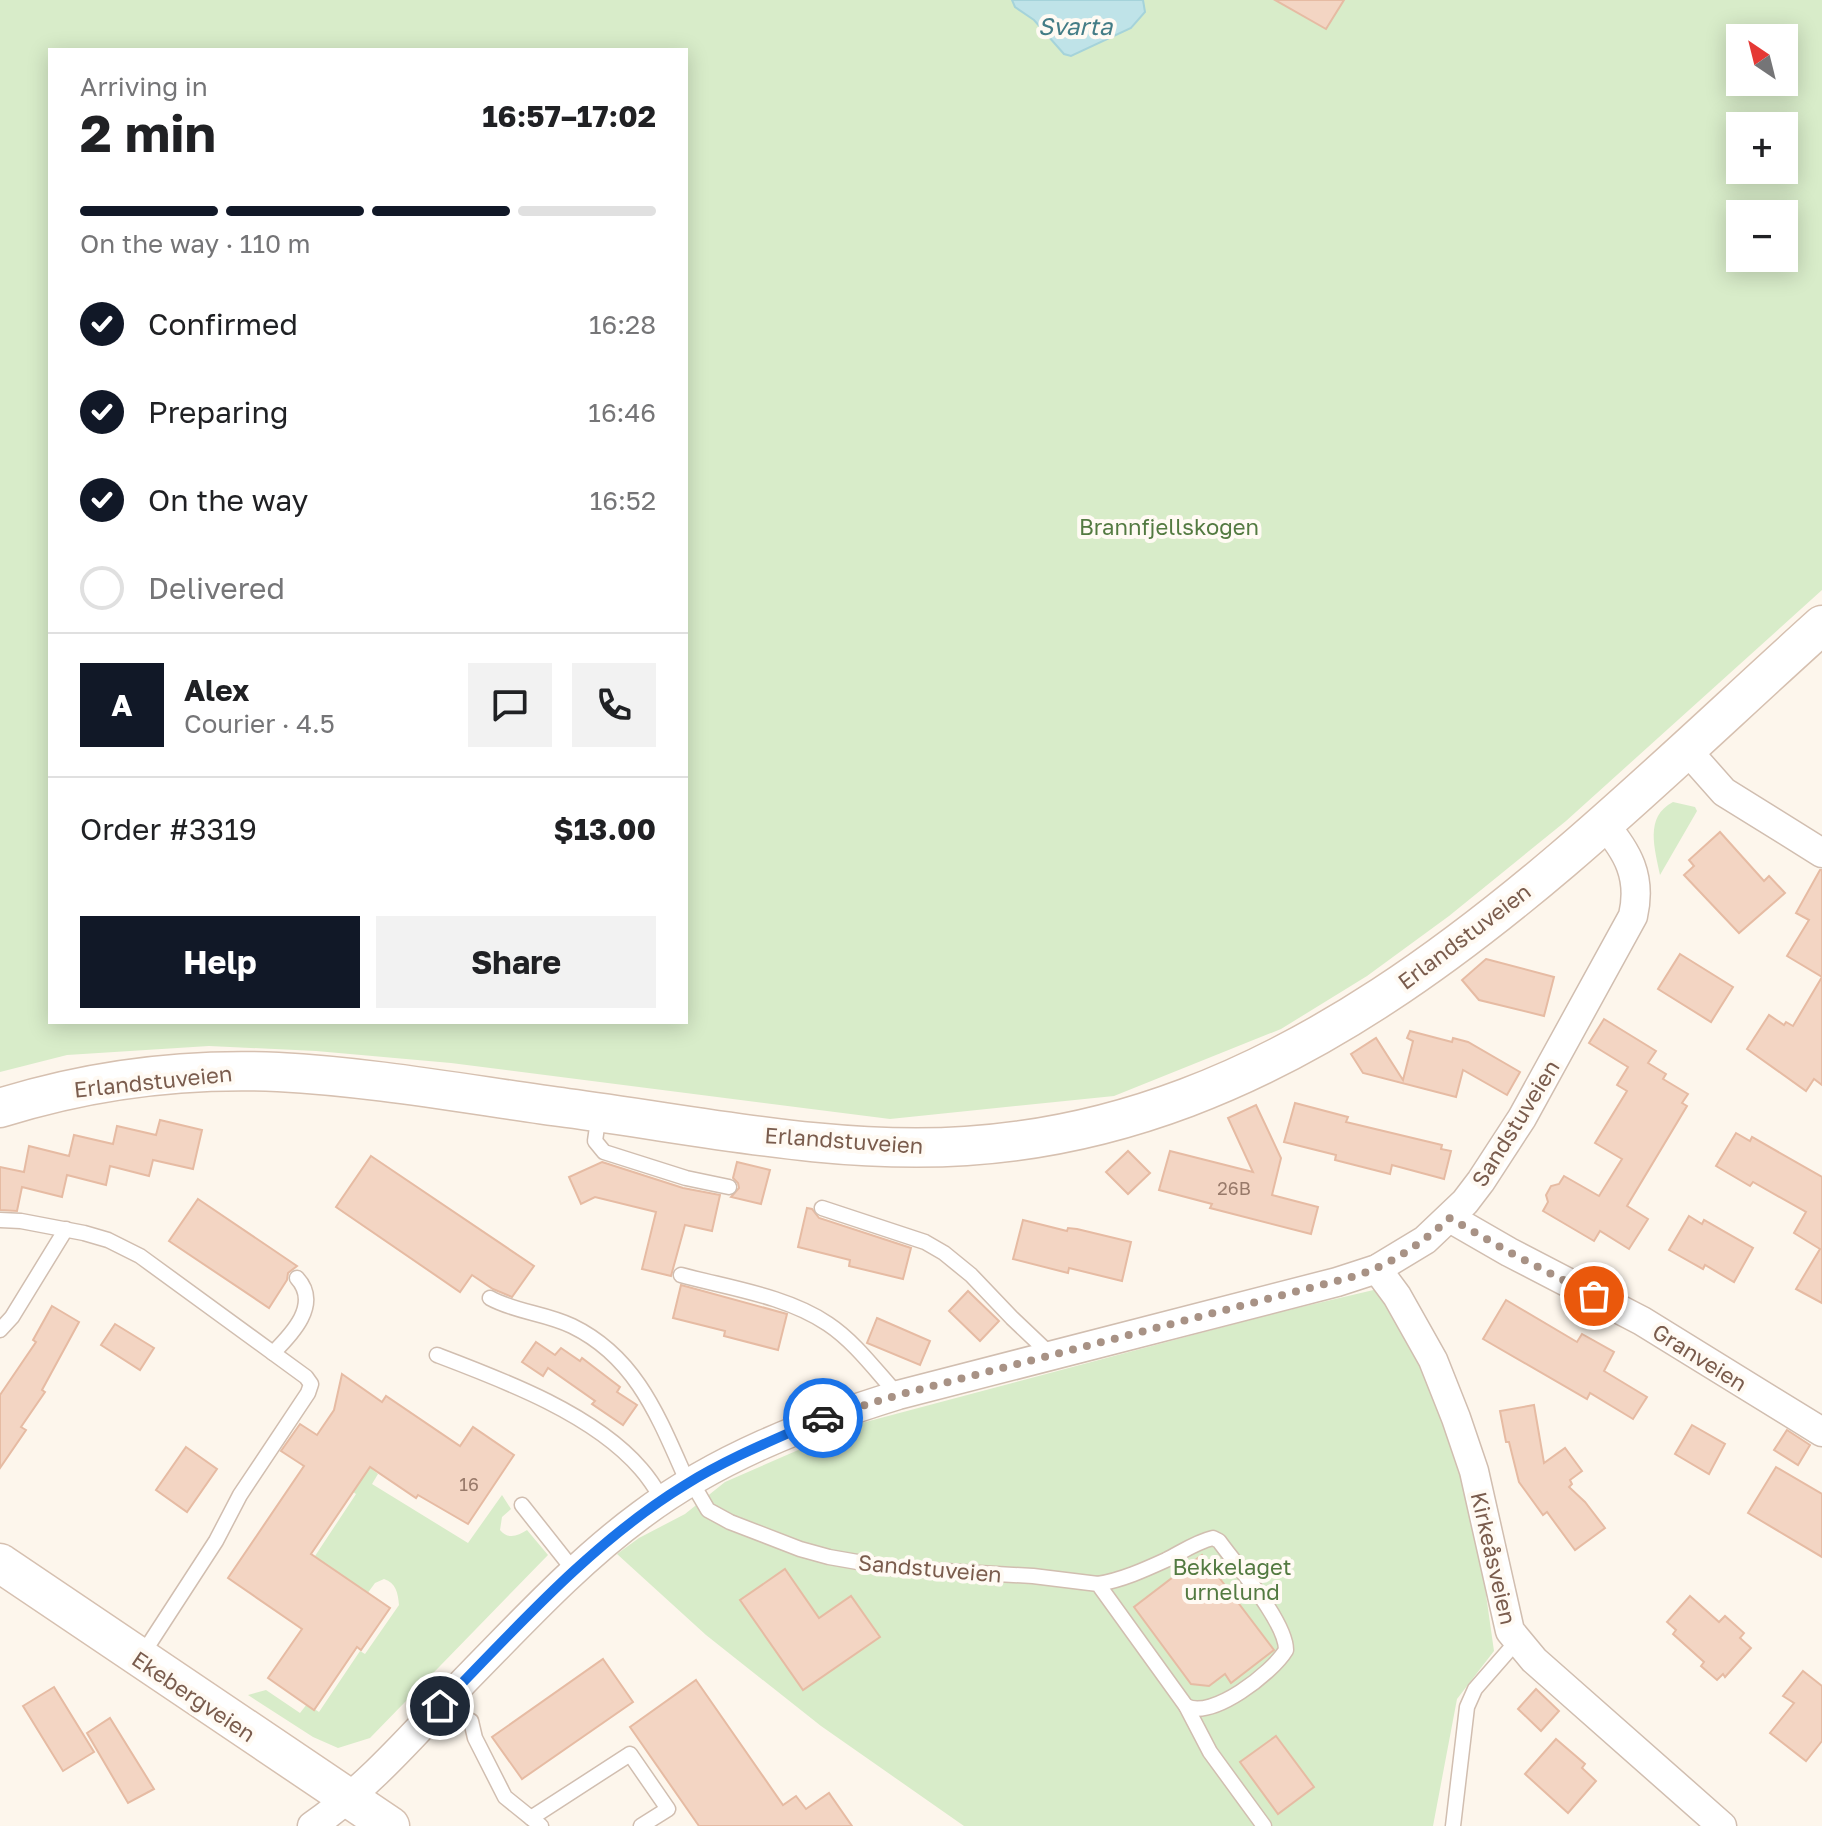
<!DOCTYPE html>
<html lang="en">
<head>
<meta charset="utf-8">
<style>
	:root { --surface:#fff; --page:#f2f2f2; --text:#202124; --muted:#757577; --line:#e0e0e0; --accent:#111827 }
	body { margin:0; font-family:"Golos Text",sans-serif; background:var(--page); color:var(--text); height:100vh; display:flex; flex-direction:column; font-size:30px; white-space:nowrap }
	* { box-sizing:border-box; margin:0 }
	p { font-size:26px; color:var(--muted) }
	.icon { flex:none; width:44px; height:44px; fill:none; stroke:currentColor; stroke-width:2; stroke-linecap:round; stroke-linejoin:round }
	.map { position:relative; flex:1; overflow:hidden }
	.side { position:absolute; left:48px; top:48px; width:640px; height:976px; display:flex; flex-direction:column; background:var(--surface); border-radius:0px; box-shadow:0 4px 20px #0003 }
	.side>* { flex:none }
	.needle { width:52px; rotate:325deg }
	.buttons { position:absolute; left:1726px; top:24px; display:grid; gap:16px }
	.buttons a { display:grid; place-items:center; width:72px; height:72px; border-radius:0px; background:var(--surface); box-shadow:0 4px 20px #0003; font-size:40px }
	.pin { position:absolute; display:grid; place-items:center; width:68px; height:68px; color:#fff; margin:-34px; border:4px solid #fff; border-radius:50%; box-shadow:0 2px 8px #0007 }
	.courier { position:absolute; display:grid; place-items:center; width:80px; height:80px; margin:-40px; border:6px solid #1a73e8; border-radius:50%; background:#fff; color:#222; box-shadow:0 2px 10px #0007 }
	.summary em { font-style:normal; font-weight:700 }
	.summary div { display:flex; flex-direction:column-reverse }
	.summary { display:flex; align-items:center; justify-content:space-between; height:136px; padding:0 32px }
	h1 { font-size:52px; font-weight:700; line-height:60px }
	.bar { display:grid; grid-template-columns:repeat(4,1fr); gap:12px 8px; align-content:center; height:96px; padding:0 32px }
	.bar i { height:10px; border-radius:6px; background:var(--line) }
	.bar .current { background:var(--accent) }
	.bar p { grid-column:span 4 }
	.line { display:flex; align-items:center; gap:20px; padding:0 32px; border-top:2px solid var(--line) }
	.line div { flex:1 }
	.round { display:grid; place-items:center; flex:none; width:84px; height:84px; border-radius:0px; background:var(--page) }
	ol { padding:0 32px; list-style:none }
	li { display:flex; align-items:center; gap:24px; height:88px }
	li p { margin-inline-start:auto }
	li .icon { padding:8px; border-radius:50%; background:var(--accent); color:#fff; stroke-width:4 }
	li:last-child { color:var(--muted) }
	li i { width:44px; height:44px; border:4px solid var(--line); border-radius:50% }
	.primary-button { display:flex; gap:16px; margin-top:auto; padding:16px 32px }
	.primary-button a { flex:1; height:92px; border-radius:0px; background:var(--accent); color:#fff; font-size:32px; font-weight:700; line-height:92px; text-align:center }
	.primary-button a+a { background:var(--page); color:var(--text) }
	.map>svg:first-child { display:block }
	.green { fill:#d8ecc9; fill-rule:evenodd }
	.water { fill:#bfe3e8; stroke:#a5d3da; stroke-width:2 }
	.building { fill:#f3d5c3; stroke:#e6bba3; stroke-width:2 }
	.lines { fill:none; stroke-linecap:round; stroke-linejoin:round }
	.lane-casing { stroke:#d1beb0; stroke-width:17 }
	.street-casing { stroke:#d1beb0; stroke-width:31 }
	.secondary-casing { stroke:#d6c0b0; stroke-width:41 }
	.lane { stroke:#fff; stroke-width:14 }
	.street { stroke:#fff; stroke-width:28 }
	.secondary { stroke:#fff; stroke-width:38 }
	.done { stroke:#a89285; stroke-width:8; stroke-dasharray:0 14.4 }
	.route { stroke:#1a73e8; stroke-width:10 }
	.labels { text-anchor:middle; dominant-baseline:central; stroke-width:8; stroke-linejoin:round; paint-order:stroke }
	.number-label { font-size:18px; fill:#987a6a }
	.park-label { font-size:22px; fill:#537a41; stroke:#fffaf3 }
	.street-label { font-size:22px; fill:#7a5c4d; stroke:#fffaf3 }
	.water-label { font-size:24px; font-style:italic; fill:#437c86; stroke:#fffaf3 }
</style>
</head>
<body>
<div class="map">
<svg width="1822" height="1826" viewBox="0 0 1822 1826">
	<rect width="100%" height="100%" fill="#fdf6ec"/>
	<!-- green -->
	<g class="green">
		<path d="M 0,0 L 1012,0 C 1017,11 1027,13 1036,21 C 1053,37 1054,42 1077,51 L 1132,28 L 1145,12 L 1143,0 L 1822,0 L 1822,590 L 1566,821 L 1449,916 L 1367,976 L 1281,1029 L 1114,1096 L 890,1119 L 451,1063 L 316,1051 L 209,1046 L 67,1055 L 0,1072 ZM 1740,38 L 1784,38 L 1784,82 L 1740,82 ZM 50,50 L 686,50 L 686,1022 L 50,1022 ZM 1740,126 L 1784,126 L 1784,170 L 1740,170 ZM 1740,214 L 1784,214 L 1784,258 L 1740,258 Z"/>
		<path d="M 1673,802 L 1695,807 L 1697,811 L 1660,875 C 1655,849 1644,817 1673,802 Z"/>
		<path d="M 1382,1288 L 1467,1461 L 1494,1651 L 1457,1699 L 1433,1826 L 964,1826 L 821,1726 L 706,1635 L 617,1554 L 639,1538 L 685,1514 L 725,1482 L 858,1424 L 1280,1312 Z"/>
		<path d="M 368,1466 L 378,1474 L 372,1484 L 468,1543 L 502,1495 L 511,1509 L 502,1517 L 500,1530 C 508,1540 518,1536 527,1530 L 548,1555 L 370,1738 L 338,1748 L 313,1737 L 248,1695 L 266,1690 L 300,1713 L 307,1704 L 319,1712 L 360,1651 L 365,1654 L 399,1605 C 398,1593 396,1583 384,1579 L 375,1583 L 367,1594 L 313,1559 L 356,1494 L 326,1473 Z"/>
	</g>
	<!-- water -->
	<path class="water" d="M 1012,0 L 1143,0 L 1145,12 L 1131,28 L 1071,56 L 1064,54 L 1034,20 L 1015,7 Z"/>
	<!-- building -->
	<g class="building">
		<path d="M 1275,0 L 1344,0 L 1326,29 Z"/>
		<path d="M 1720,832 L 1764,881 L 1769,876 L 1785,893 L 1739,933 L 1684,875 L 1694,866 L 1689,860 Z"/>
		<path d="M 1820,870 L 1822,870 L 1822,1085 L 1814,1079 L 1806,1091 L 1747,1049 L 1769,1015 L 1784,1025 L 1786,1022 L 1793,1026 L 1822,977 L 1787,956 L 1809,920 L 1796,913 Z"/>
		<path d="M 1680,954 L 1733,987 L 1711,1022 L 1658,989 Z"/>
		<path d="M 1486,959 L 1554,977 L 1544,1016 L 1479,1000 L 1462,980 Z"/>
		<path d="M 1604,1019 L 1656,1051 L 1648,1063 L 1666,1074 L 1663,1079 L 1688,1094 L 1682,1103 L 1687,1106 L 1627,1206 L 1648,1219 L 1629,1249 L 1600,1231 L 1594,1241 L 1543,1211 L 1548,1202 L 1546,1195 L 1551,1186 L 1559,1184 L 1564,1176 L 1599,1196 L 1622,1159 L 1595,1143 L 1627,1091 L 1617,1085 L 1628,1067 L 1589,1043 Z"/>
		<path d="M 1410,1031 L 1452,1042 L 1453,1038 L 1468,1042 L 1520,1072 L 1507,1095 L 1463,1070 L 1456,1097 L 1363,1073 L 1351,1054 L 1376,1038 L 1403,1080 L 1413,1041 L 1407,1038 Z"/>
		<path d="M 1295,1103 L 1348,1117 L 1346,1122 L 1442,1145 L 1441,1149 L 1451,1151 L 1444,1179 L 1392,1165 L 1390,1174 L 1335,1160 L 1336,1155 L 1284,1142 Z"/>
		<path d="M 1256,1105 L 1281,1158 L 1272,1195 L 1318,1207 L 1311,1234 L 1210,1208 L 1212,1204 L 1159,1190 L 1170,1151 L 1253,1172 L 1228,1118 Z"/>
		<path d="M 160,1120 L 202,1130 L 193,1169 L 153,1160 L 149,1176 L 110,1166 L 106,1185 L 67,1175 L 62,1197 L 22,1187 L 17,1211 L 0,1210 L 0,1167 L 24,1172 L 29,1146 L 69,1156 L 74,1135 L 113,1144 L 117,1126 L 156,1135 Z"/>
		<path d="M 1736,1133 L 1750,1141 L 1752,1137 L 1822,1177 L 1822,1303 L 1796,1289 L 1820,1249 L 1794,1233 L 1806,1212 L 1753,1182 L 1750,1186 L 1716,1166 Z"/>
		<path d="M 1128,1151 L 1150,1173 L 1128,1194 L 1106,1172 Z"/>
		<path d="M 371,1156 L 534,1266 L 512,1297 L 493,1289 L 472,1275 L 460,1292 L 336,1207 Z"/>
		<path d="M 602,1162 L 683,1188 L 720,1195 L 712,1231 L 685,1225 L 671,1276 L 642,1269 L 656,1212 L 595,1197 L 581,1204 L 569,1177 Z"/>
		<path d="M 737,1162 L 770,1170 L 761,1204 L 731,1197 L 739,1188 L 738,1183 L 733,1178 Z"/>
		<path d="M 198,1199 L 297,1266 L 288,1273 L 287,1280 L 269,1308 L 169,1241 Z"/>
		<path d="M 807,1208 L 812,1209 L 819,1218 L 911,1248 L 903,1279 L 849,1266 L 850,1260 L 798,1247 Z"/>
		<path d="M 1689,1216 L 1702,1224 L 1704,1220 L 1753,1248 L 1734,1282 L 1705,1265 L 1703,1269 L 1669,1250 Z"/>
		<path d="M 1023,1220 L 1067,1231 L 1068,1228 L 1077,1229 L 1131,1242 L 1122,1281 L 1069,1268 L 1068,1273 L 1013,1259 Z"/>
		<path d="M 681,1285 L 787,1314 L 778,1350 L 724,1336 L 725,1331 L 673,1318 Z"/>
		<path d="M 968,1291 L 999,1321 L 980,1341 L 949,1311 Z"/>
		<path d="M 1506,1300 L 1577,1342 L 1582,1334 L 1614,1352 L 1604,1371 L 1647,1397 L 1633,1419 L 1590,1393 L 1587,1399 L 1483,1339 Z"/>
		<path d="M 52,1306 L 79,1322 L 42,1390 L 45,1392 L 21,1427 L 26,1430 L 0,1468 L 0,1395 L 36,1342 L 33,1340 Z"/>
		<path d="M 877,1318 L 930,1341 L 920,1365 L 867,1343 Z"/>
		<path d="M 115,1324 L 154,1348 L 140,1370 L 101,1345 Z"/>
		<path d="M 536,1342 L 555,1355 L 561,1348 L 580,1361 L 582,1358 L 620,1387 L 617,1392 L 637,1405 L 623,1425 L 592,1404 L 595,1401 L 548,1368 L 543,1376 L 522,1362 Z"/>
		<path d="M 342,1374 L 382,1402 L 386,1396 L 460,1446 L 473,1427 L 514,1455 L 468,1524 L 418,1495 L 416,1498 L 370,1467 L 311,1554 L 390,1608 L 361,1650 L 357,1647 L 314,1710 L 268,1678 L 302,1629 L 228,1578 L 304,1466 L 281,1451 L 300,1424 L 317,1435 L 334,1410 Z"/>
		<path d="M 1534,1405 L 1544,1463 L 1565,1448 L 1582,1471 L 1570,1480 L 1572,1484 L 1569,1487 L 1585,1502 L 1605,1528 L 1575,1550 L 1547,1512 L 1543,1515 L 1519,1482 L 1509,1442 L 1506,1442 L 1500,1411 Z"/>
		<path d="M 1692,1425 L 1725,1444 L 1709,1474 L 1675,1454 Z"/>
		<path d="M 1787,1430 L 1810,1445 L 1798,1465 L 1774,1450 Z"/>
		<path d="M 186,1447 L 217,1469 L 187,1512 L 156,1490 Z"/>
		<path d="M 1776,1467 L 1822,1494 L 1822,1557 L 1748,1513 Z"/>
		<path d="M 1202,1555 L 1274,1650 L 1231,1683 L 1225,1674 L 1209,1686 L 1191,1684 L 1134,1607 Z"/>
		<path d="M 785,1569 L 819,1618 L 851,1596 L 880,1637 L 803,1690 L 740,1600 Z"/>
		<path d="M 1690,1596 L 1719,1622 L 1725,1616 L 1744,1633 L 1740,1638 L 1751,1648 L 1725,1677 L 1723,1674 L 1717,1680 L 1701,1666 L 1704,1662 L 1673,1634 L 1676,1630 L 1667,1622 Z"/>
		<path d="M 603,1659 L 633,1702 L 522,1779 L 492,1737 Z"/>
		<path d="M 1803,1671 L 1822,1686 L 1822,1741 L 1806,1761 L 1770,1733 L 1794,1703 L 1783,1696 Z"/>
		<path d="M 696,1680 L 783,1805 L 796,1796 L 806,1809 L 829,1793 L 852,1826 L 699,1826 L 630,1727 Z"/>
		<path d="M 54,1687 L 94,1752 L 63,1771 L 23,1706 Z"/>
		<path d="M 1536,1689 L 1559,1711 L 1541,1731 L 1518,1709 Z"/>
		<path d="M 110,1718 L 154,1789 L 128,1803 L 87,1733 Z"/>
		<path d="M 1276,1736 L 1314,1787 L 1278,1814 L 1240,1762 Z"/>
		<path d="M 1556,1739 L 1585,1764 L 1582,1768 L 1596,1781 L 1568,1813 L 1525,1774 Z"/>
	</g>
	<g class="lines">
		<defs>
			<g id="lane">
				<path d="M 599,1113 L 595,1141 L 604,1152 L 686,1178 L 729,1187"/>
				<path d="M 822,1208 L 925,1242 L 944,1253 L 971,1275 L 1012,1318 L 1051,1355"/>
				<path d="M 0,1220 L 21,1221 L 84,1233 L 108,1240 L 140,1256 L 306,1377 L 311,1384 L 308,1393 L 240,1495 L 216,1541 L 142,1655"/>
				<path d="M 681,1275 C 729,1288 787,1296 828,1324 C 855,1342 876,1371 898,1395"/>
				<path d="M 490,1298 C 515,1312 545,1313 572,1326 C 638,1358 660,1421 688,1483"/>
				<path d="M 0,1330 L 12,1317 L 66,1229"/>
				<path d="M 273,1353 C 292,1334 321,1304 297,1278"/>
				<path d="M 437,1355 C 503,1380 594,1414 641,1469 C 649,1478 656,1489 662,1499"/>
				<path d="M 691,1481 L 708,1510 L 730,1522 L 800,1549 L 829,1557 L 892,1568 L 1033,1576 L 1098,1584 L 1186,1706 L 1210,1752 L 1264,1826"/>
				<path d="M 522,1505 L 575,1572"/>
				<path d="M 1098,1584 C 1122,1580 1144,1570 1166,1560 C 1182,1552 1196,1542 1213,1538 L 1219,1541 C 1237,1566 1286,1622 1286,1650 C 1272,1673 1212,1720 1186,1706"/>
				<path d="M 440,1706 L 471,1721 L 475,1738 L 505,1797 L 541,1826"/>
				<path d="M 531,1818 L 630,1754 L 668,1809 L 641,1826"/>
				<path d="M 1453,1826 L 1467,1707 L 1475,1689 L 1517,1641"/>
			</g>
			<g id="street">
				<path d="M 1685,748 L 1724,792 L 1822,853"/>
				<path d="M 1450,1218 L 1509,1252 L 1642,1321 L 1822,1432"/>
				<path d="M 1377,1269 L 1397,1296 L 1433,1360 L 1456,1418 L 1474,1471 L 1510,1631 L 1534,1660 L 1722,1826"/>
				<path d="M 312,1826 C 374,1783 421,1725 473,1672 C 526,1618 580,1560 641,1515 C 717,1458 807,1423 898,1395 L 1337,1282 L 1377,1269 L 1425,1240 L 1465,1202 L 1481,1181 L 1522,1118 L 1633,916 C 1642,877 1628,852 1603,823"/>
			</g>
			<g id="secondary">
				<path d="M 0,1108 C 89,1080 184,1068 278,1072 C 374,1077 471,1095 567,1108 C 698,1125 833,1155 966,1146 C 1322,1123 1573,849 1822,625"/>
				<path d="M 0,1563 L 390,1826"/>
			</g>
		</defs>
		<!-- lane casing -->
		<use href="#lane" class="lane-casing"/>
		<!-- street casing -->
		<use href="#street" class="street-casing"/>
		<!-- secondary casing -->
		<use href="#secondary" class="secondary-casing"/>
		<!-- lane -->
		<use href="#lane" class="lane"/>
		<!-- street -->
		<use href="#street" class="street"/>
		<!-- secondary -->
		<use href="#secondary" class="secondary"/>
	</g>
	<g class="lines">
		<!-- done -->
		<path class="done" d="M 823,1418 L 898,1395 L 1356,1276 C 1392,1264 1422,1243 1450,1218 L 1509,1252 L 1594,1296"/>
		<!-- route -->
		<path class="route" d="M 440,1706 C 515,1629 593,1541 685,1485 C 728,1458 776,1439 823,1418"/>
	</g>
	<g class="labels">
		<!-- number labels -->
		<g class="number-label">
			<text x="1234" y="1188">26B</text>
			<text x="469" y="1484">16</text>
		</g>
		<!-- park labels -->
		<g class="park-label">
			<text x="1169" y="526">Brannfjellskogen</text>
			<text x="1232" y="1566">Bekkelaget<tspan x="1232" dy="25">urnelund</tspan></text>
		</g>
		<!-- street labels -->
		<g class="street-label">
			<text transform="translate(1464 936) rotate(-37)">Erlandstuveien</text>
			<text transform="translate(153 1081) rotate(-6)">Erlandstuveien</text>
			<text transform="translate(1515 1123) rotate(-58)">Sandstuveien</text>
			<text transform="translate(844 1140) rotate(4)">Erlandstuveien</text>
			<text transform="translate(1700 1357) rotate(32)">Granveien</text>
			<text transform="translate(1494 1558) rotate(77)">Kirkeåsveien</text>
			<text transform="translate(930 1568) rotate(5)">Sandstuveien</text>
			<text transform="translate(194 1696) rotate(34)">Ekebergveien</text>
		</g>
		<!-- water labels -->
		<g class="water-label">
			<text x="1075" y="25">Svarta</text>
		</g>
	</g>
</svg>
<div class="buttons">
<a><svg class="needle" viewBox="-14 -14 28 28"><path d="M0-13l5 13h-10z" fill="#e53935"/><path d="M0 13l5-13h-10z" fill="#757577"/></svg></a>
<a>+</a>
<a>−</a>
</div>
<div class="pin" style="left:1594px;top:1296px;background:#ea580c"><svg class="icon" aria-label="bag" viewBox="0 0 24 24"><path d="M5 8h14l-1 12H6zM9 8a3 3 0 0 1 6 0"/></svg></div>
<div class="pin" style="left:440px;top:1706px;background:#1f2937"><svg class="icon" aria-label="home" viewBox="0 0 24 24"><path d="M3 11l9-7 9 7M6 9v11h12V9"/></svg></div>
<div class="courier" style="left:823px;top:1418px"><svg class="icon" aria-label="car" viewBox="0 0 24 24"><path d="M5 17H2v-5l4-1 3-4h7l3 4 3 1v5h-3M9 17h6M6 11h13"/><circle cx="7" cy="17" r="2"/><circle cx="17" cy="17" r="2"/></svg></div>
<section class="side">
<div class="summary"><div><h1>2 min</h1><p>Arriving in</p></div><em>16:57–17:02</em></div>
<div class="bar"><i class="current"></i><i class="current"></i><i class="current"></i><i></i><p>On the way · 110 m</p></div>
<ol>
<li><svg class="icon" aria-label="check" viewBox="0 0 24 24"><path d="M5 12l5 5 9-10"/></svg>Confirmed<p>16:28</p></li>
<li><svg class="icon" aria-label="check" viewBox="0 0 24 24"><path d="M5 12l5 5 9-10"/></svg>Preparing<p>16:46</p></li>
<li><svg class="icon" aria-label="check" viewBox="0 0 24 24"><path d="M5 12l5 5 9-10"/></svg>On the way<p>16:52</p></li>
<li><i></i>Delivered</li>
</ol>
<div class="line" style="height:144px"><b class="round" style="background:var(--accent);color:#fff">A</b><div><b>Alex</b><p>Courier · 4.5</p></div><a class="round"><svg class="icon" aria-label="chat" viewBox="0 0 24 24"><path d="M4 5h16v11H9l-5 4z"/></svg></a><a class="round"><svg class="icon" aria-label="phone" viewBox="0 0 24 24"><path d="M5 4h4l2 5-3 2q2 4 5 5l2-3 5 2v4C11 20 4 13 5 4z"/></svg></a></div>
<div class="line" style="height:104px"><div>Order #3319</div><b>$13.00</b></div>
<div class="primary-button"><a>Help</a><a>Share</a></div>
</section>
</div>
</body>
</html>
